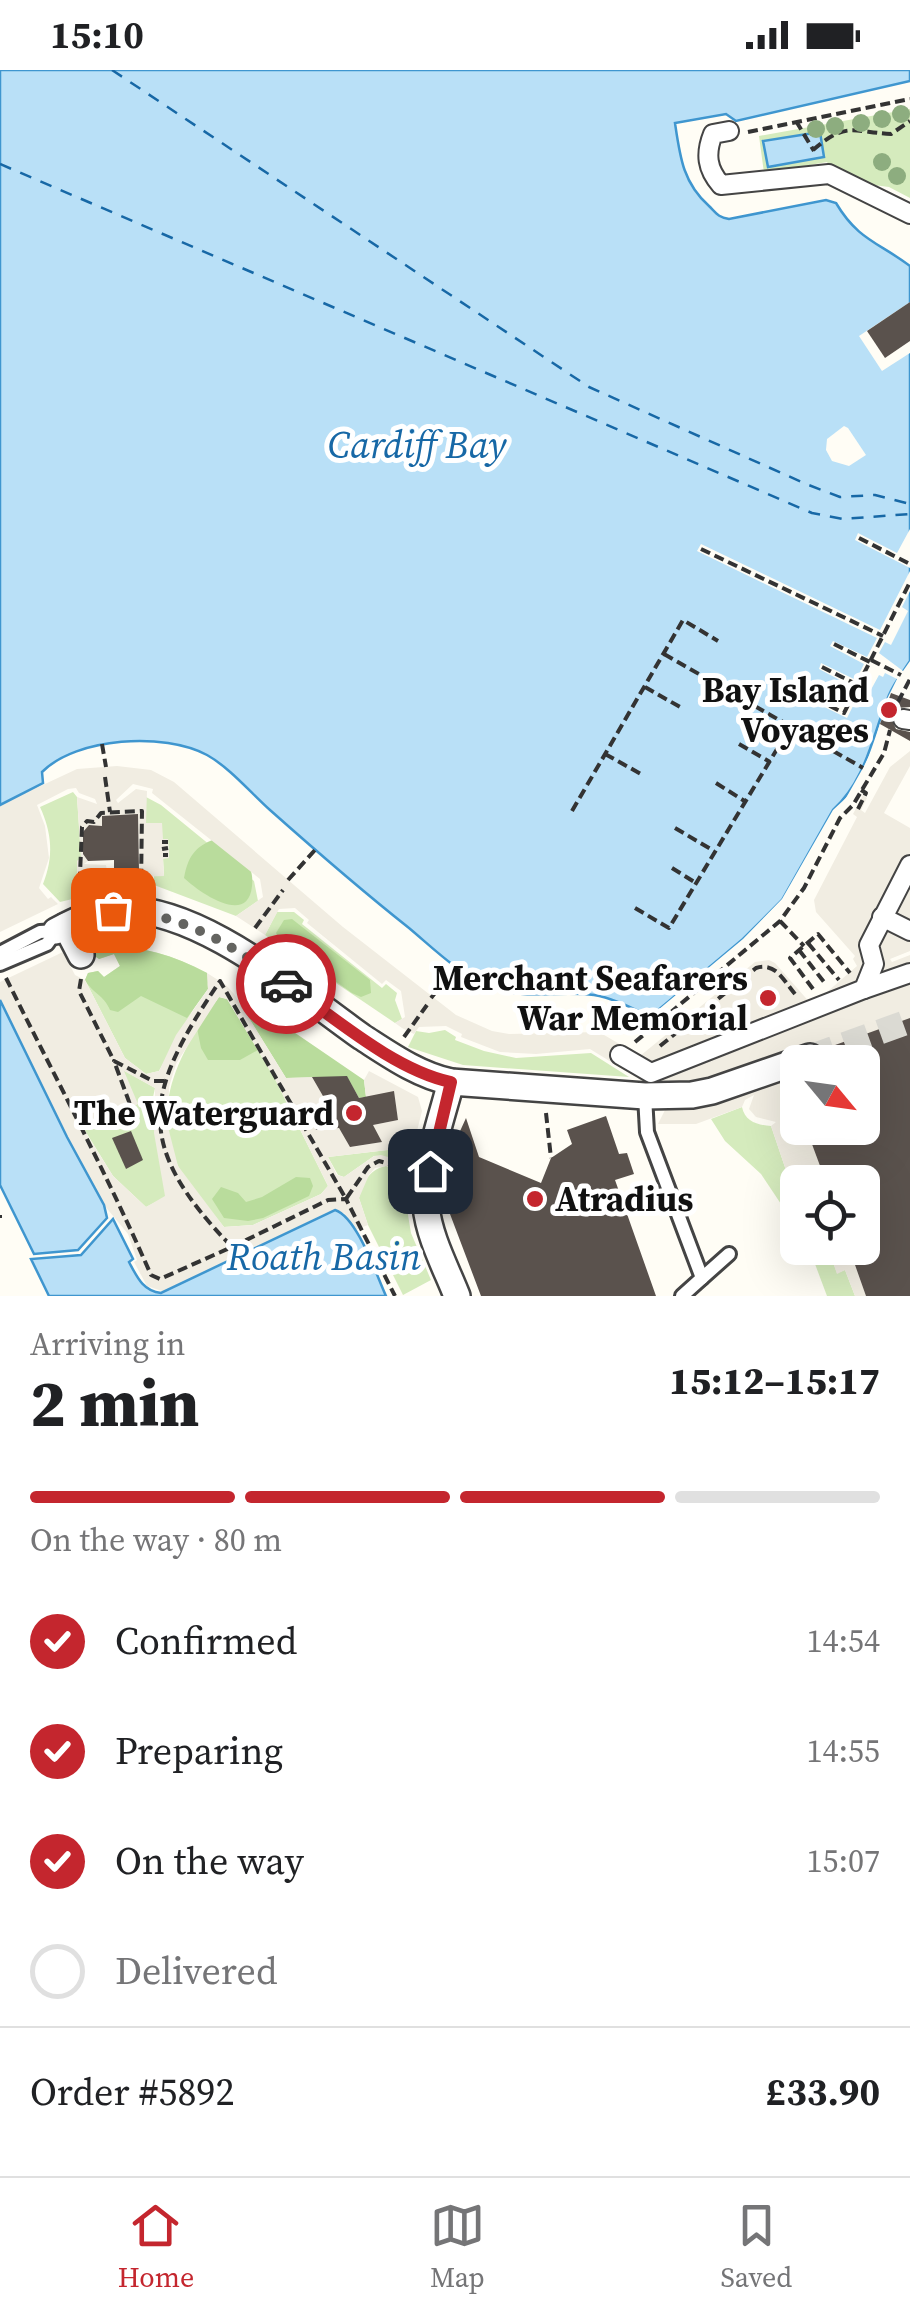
<!DOCTYPE html>
<html lang="en">
<head>
<meta charset="utf-8">
<style>
	:root { --surface:#fff; --page:#f2f2f2; --text:#202124; --muted:#757577; --line:#e0e0e0; --accent:#c4262e }
	body { margin:0; font-family:"Source Serif 4",serif; background:var(--page); color:var(--text); height:100vh; display:flex; flex-direction:column; font-size:38px; white-space:nowrap }
	* { box-sizing:border-box; margin:0 }
	p { font-size:32px; color:var(--muted) }
	.icon { flex:none; width:55px; height:55px; fill:none; stroke:currentColor; stroke-width:2; stroke-linecap:round; stroke-linejoin:round }
	.map { position:relative; height:1226px; overflow:hidden }
	.side { display:flex; flex-direction:column; background:var(--surface); flex:1 }
	.side>* { flex:none }
	.needle { width:65px; rotate:119deg }
	.tools { position:absolute; left:780px; top:975px; display:grid; gap:20px }
	.tools a { display:grid; place-items:center; width:100px; height:100px; border-radius:15px; background:var(--surface); box-shadow:0 10px 40px #0002; font-size:50px }
	.pin { position:absolute; display:grid; place-items:center; width:85px; height:85px; color:#fff; margin:-42px; border-radius:20px; box-shadow:0 5px 15px #0006 }
	.courier { position:absolute; display:grid; place-items:center; width:100px; height:100px; margin:-50px; border:8px solid #c4262e; border-radius:50%; background:#fff; color:#222; box-shadow:0 2px 12px #0007 }
	.summary em { font-style:normal; font-weight:800 }
	.summary div { display:flex; flex-direction:column-reverse }
	.summary { display:flex; align-items:center; justify-content:space-between; height:170px; padding:0 30px }
	h1 { font-size:65px; font-weight:800; line-height:75px }
	.bar { display:grid; grid-template-columns:repeat(4,1fr); gap:15px 10px; align-content:center; height:120px; padding:0 30px }
	.bar i { height:12px; border-radius:8px; background:var(--line) }
	.bar .active { background:var(--accent) }
	.bar p { grid-column:span 4 }
	.line { display:flex; align-items:center; gap:25px; padding:0 30px; border-top:2px solid var(--line) }
	.line div { flex:1 }
	ol { padding:0 30px; list-style:none }
	li { display:flex; align-items:center; gap:30px; height:110px }
	li p { margin-inline-start:auto }
	li .icon { padding:10px; border-radius:50%; background:var(--accent); color:#fff; stroke-width:4 }
	li:last-child { color:var(--muted) }
	li i { width:55px; height:55px; border:5px solid var(--line); border-radius:50% }
	.status { display:flex; justify-content:space-between; align-items:center; height:70px; padding:0 50px; background:var(--surface); direction:ltr }
	.status svg { height:28px; fill:currentColor }
	.menu { display:flex; justify-content:space-around; align-items:center; height:140px; border-top:2px solid var(--line); background:var(--surface); font-size:28px; color:var(--muted) }
	.menu a { display:grid; justify-items:center; gap:5px }
	.menu .active { color:var(--accent) }
	.map>svg:first-child { display:block }
	.green { fill:#d5ebbd }
	.forest { fill:#b9dc9c }
	.plaza { fill:#f1ede2; fill-rule:evenodd }
	.water { fill:#b9e0f7; stroke:#3f96cf; stroke-width:2.5 }
	.pier { fill:#fffdf5 }
	.lines { fill:none; stroke-linecap:round; stroke-linejoin:round }
	.ferry { stroke:#1768a6; stroke-width:2.5; stroke-dasharray:12 10; stroke-linecap:butt }
	.building { fill:#5a524d }
	.minor-tunnel { stroke:#dbdad3; stroke-width:25; stroke-dasharray:25 12; stroke-linecap:butt }
	.service-casing { stroke:#444; stroke-width:18 }
	.pedestrian-casing { stroke:#444; stroke-width:22 }
	.minor-casing { stroke:#444; stroke-width:30 }
	.path { stroke:#333; stroke-width:4; stroke-dasharray:10 5; stroke-linecap:butt }
	.service { stroke:#fff; stroke-width:12 }
	.pedestrian { stroke:#fff; stroke-width:18 }
	.minor { stroke:#fff; stroke-width:25 }
	.tree { fill:#8dad7f }
	.done { stroke:#646461; stroke-width:10; stroke-dasharray:0 18 }
	.route { stroke:#c4262e; stroke-width:12 }
	.poi-dot { fill:#c4262e; stroke:#fff; stroke-width:4 }
	.labels { text-anchor:middle; dominant-baseline:central; stroke-width:10; stroke-linejoin:round; paint-order:stroke }
	.poi-label { font-size:35px; font-weight:bold; fill:#111; stroke:#fff; text-anchor:end }
	.water-label { font-size:38px; font-style:italic; fill:#1768a6; stroke:#fff }
</style>
</head>
<body>
<div class="status"><b>15:10</b><svg viewBox="0 0 49 12"><path d="M0 12V9h3v3zM5 12V6h3v6zM10 12V3h3v9zM15 12V0h3v12zM26 1h20v11H26zM47 4h2v5h-2z"/></svg></div>
<div class="map">
<svg width="910" height="1226" viewBox="0 0 910 1226">
	<rect width="100%" height="100%" fill="#fffdf5"/>
	<!-- green -->
	<g class="green">
		<path d="M 910,39 L 910,128 L 889,117 L 866,114 L 830,96 L 827,92 L 764,103 L 759,66 Z"/>
		<path d="M 73,722 L 77,727 L 81,787 L 77,806 L 83,810 L 85,826 L 60,832 L 43,814 C 54,787 52,763 40,737 Z"/>
		<path d="M 146,727 L 161,735 L 254,811 L 258,831 L 236,846 L 154,815 L 154,806 L 164,805 L 163,788 L 169,787 L 168,770 L 163,770 L 146,753 Z"/>
		<path d="M 277,842 L 294,842 L 304,850 L 302,854 L 382,918 L 386,914 L 397,923 L 395,930 L 402,949 L 395,953 L 265,865 Z"/>
		<path d="M 98,876 C 138,875 172,884 207,903 L 209,911 L 159,1001 L 146,1004 L 125,988 L 85,910 L 88,903 L 98,901 L 104,907 L 120,896 L 114,884 L 99,889 L 92,878 Z"/>
		<path d="M 227,929 L 275,1009 L 328,1116 L 321,1124 L 253,1155 L 224,1157 C 209,1138 188,1118 178,1096 C 150,1033 181,982 215,932 Z"/>
		<path d="M 445,960 L 456,967 L 455,970 L 484,981 L 516,988 L 591,983 L 629,1007 L 463,995 L 408,977 L 416,961 L 429,963 Z"/>
		<path d="M 123,1000 L 155,1018 L 152,1032 L 166,1127 L 146,1137 L 113,1106 L 84,1059 L 137,1034 Z"/>
		<path d="M 742,1037 C 745,1052 758,1055 771,1056 L 793,1121 L 797,1120 L 797,1158 L 761,1104 L 725,1071 L 711,1049 Z"/>
		<path d="M 413,1077 L 409,1093 L 374,1086 L 344,1107 L 338,1105 L 328,1087 Z"/>
		<path d="M 386,1096 L 408,1105 L 408,1145 L 411,1163 L 431,1210 L 403,1225 L 368,1155 L 359,1128 C 364,1112 368,1100 386,1096 Z"/>
		<path d="M 809,1178 L 828,1178 L 837,1203 L 845,1200 L 855,1226 L 827,1226 Z"/>
	</g>
	<!-- forest -->
	<g class="forest">
		<path d="M 215,769 C 225,777 239,784 247,794 C 252,799 253,809 252,816 C 248,857 199,822 184,808 C 188,787 194,777 215,769 Z"/>
		<path d="M 292,849 L 370,910 L 371,923 L 361,927 L 352,923 L 283,874 L 276,863 L 284,850 Z"/>
		<path d="M 98,876 C 138,875 172,884 207,903 L 208,919 L 187,948 L 141,926 L 118,942 L 110,940 C 104,925 92,923 85,910 L 88,903 L 98,901 L 104,907 L 120,896 L 114,884 L 99,889 L 93,885 L 92,878 Z"/>
		<path d="M 219,927 L 227,929 L 258,980 L 240,990 L 208,990 L 201,978 L 197,958 Z"/>
		<path d="M 244,928 L 364,1010 L 366,1027 L 359,1028 L 347,1007 L 286,1008 L 244,940 Z"/>
		<path d="M 296,1107 L 310,1108 L 313,1116 L 309,1126 L 263,1148 L 248,1151 L 224,1148 L 212,1129 L 221,1117 L 238,1123 L 246,1132 L 262,1127 Z"/>
	</g>
	<!-- plaza -->
	<g class="plaza">
		<path d="M 910,681 L 910,696 L 884,743 L 910,758 L 910,881 L 890,889 L 892,892 L 910,885 L 910,958 L 812,992 L 798,992 L 798,1058 L 810,1058 L 807,1059 L 826,1112 L 798,1112 L 797,1120 L 793,1121 L 771,1056 L 776,1052 L 756,1047 L 749,1039 L 754,1025 L 745,1030 L 742,1037 L 696,1054 L 658,1054 L 666,1038 L 650,1016 L 590,979 L 536,984 L 500,982 L 461,967 L 462,964 L 446,956 L 419,957 L 414,964 L 402,958 L 395,953 L 405,947 L 401,921 L 386,910 L 382,914 L 307,853 L 309,850 L 295,838 L 279,839 L 265,865 L 236,846 L 263,827 L 260,809 L 152,723 L 153,719 L 133,714 L 116,730 L 118,733 L 136,719 L 147,721 L 146,753 L 162,753 L 163,769 L 168,769 L 169,788 L 163,789 L 164,806 L 101,808 L 99,801 L 84,801 L 90,807 L 83,810 L 77,806 L 77,791 L 81,787 L 77,727 L 97,734 L 95,729 L 79,723 L 76,718 L 68,719 L 37,735 L 45,756 L 49,788 L 39,818 L 48,829 L 51,827 L 58,834 L 0,862 L 0,735 L 77,699 L 117,696 L 151,700 L 174,712 L 343,857 L 456,945 L 492,961 L 509,964 L 599,962 L 640,986 L 755,892 L 769,890 L 775,893 L 812,935 L 857,896 L 853,889 L 855,886 L 816,842 L 814,830 L 857,747 L 853,744 L 863,725 L 867,728 L 861,740 L 865,743 L 890,697 ZM 138,745 L 139,800 L 107,801 L 106,795 L 84,794 L 88,791 L 83,784 L 83,763 L 89,755 L 102,756 L 102,746 Z"/>
		<path d="M 63,882 L 75,905 L 85,910 L 125,988 L 146,1004 L 159,1001 L 176,965 L 208,919 L 207,903 L 226,915 L 234,924 L 286,1008 L 312,1007 L 327,1033 L 310,1035 L 316,1060 L 339,1058 L 352,1077 L 381,1072 L 373,1055 L 398,1050 L 394,1022 L 366,1027 L 364,1010 L 369,1001 L 418,1027 L 422,1041 L 413,1077 L 328,1087 L 337,1105 L 344,1107 L 374,1086 L 381,1085 L 409,1093 L 408,1105 L 386,1096 L 375,1098 L 369,1105 L 359,1128 L 368,1155 L 355,1160 L 344,1143 L 328,1142 L 165,1222 L 147,1216 L 134,1192 L 137,1190 L 128,1164 L 104,1135 L 67,1067 L 0,930 L 0,912 ZM 219,927 L 227,929 L 275,1009 L 328,1116 L 321,1124 L 253,1155 L 224,1157 L 178,1096 L 168,1057 L 169,1017 L 176,994 ZM 124,1001 L 155,1018 L 154,1063 L 165,1126 L 146,1137 L 113,1106 L 84,1060 L 138,1034 Z"/>
		<path d="M 828,1178 L 849,1178 L 866,1226 L 855,1226 L 845,1200 L 837,1204 Z"/>
	</g>
	<!-- water -->
	<g class="water">
		<path d="M 0,0 L 910,0 L 910,11 L 736,51 L 726,44 L 675,53 C 680,87 683,113 709,136 C 717,144 718,147 729,149 L 826,130 L 836,133 C 858,170 878,172 910,196 L 910,591 C 902,603 894,613 889,625 C 872,666 867,709 833,740 L 782,830 L 743,869 L 650,947 C 633,938 613,928 594,925 C 559,920 522,931 488,916 C 458,903 434,879 409,858 C 361,820 315,780 270,740 C 250,722 230,698 207,685 C 164,662 77,667 42,702 L 43,713 L 0,735 Z"/>
		<path d="M 820,62 L 824,87 L 768,97 L 763,71 Z"/>
		<path d="M 0,930 L 67,1067 L 104,1135 L 107,1148 L 78,1180 L 34,1184 L 0,1115 Z"/>
		<path d="M 335,1140 C 357,1147 376,1204 386,1226 L 49,1226 L 31,1189 L 81,1185 L 113,1149 L 133,1189 L 129,1192 C 137,1207 143,1221 161,1223 Z"/>
	</g>
	<!-- pier -->
	<g class="pier">
		<path d="M 910,232 L 910,283 L 882,301 L 859,266 Z"/>
		<path d="M 844,356 L 848,358 L 866,385 L 849,396 L 832,391 L 826,380 L 827,369 Z"/>
		<path d="M 910,459 L 910,498 L 855,470 L 858,463 L 897,483 Z"/>
		<path d="M 701,474 L 880,560 L 910,501 L 910,521 L 902,537 L 908,541 L 891,575 L 885,572 L 879,583 L 903,601 L 910,591 L 910,601 L 899,616 L 890,637 L 886,636 L 880,653 L 884,655 L 882,661 L 879,661 L 877,666 L 881,667 L 879,673 L 876,672 L 874,677 L 878,679 L 867,700 L 850,731 L 837,743 L 786,832 L 746,873 L 650,952 L 646,950 L 743,869 L 782,829 L 833,740 L 846,728 L 863,698 L 873,678 L 887,629 L 897,609 L 885,603 L 883,607 L 879,605 L 867,627 L 859,624 L 847,648 L 812,631 L 815,624 L 843,637 L 853,617 L 819,599 L 821,593 L 856,610 L 864,594 L 830,576 L 833,571 L 867,587 L 877,568 L 697,481 Z"/>
	</g>
	<g class="lines">
		<!-- ferry -->
		<g class="ferry">
			<path d="M 112,0 L 589,317 L 806,414 L 840,427 L 875,425 L 910,434"/>
			<path d="M 0,94 L 812,443 L 843,449 L 910,444"/>
		</g>
	</g>
	<!-- building -->
	<g class="building">
		<path d="M 910,232 L 910,271 L 885,288 L 867,261 Z"/>
		<path d="M 891,623 L 910,630 L 910,637 L 898,638 L 891,648 L 896,659 L 910,662 L 910,671 L 880,654 Z"/>
		<path d="M 138,744 L 139,800 L 114,801 L 114,790 L 88,791 L 83,784 L 83,762 L 89,755 L 102,756 L 102,746 Z"/>
		<path d="M 910,948 L 910,1226 L 866,1226 L 849,1178 L 862,1178 L 862,1112 L 826,1112 L 806,1058 L 862,1058 L 862,992 L 825,992 L 824,979 Z"/>
		<path d="M 347,1006 L 359,1028 L 394,1021 L 398,1050 L 373,1055 L 382,1072 L 350,1077 L 339,1058 L 316,1060 L 310,1035 L 327,1033 L 312,1007 Z"/>
		<path d="M 606,1046 L 619,1084 L 627,1083 L 634,1104 L 615,1110 L 656,1226 L 481,1226 L 450,1144 L 452,1095 L 456,1070 L 466,1048 L 479,1087 L 541,1113 L 551,1088 L 572,1074 L 567,1060 Z"/>
		<path d="M 131,1061 L 143,1090 L 126,1099 L 112,1068 Z"/>
	</g>
	<g class="lines">
		<!-- minor-tunnel -->
		<path class="minor-tunnel" d="M 810,987 L 910,951"/>
		<defs>
			<g id="service">
				<path d="M 0,883 L 40,862 L 56,861"/>
				<path d="M 0,894 L 47,874 L 56,861"/>
				<path d="M 645,1026 L 647,1062 L 702,1208 L 682,1226"/>
				<path d="M 702,1208 L 729,1184"/>
			</g>
			<g id="pedestrian">
				<path d="M 729,61 L 713,64 C 705,84 707,99 721,115 L 829,104 L 910,144"/>
				<path d="M 903,649 L 910,650"/>
				<path d="M 882,847 L 910,861"/>
				<path d="M 864,919 L 910,903"/>
				<path d="M 620,985 L 651,1003 L 864,919 L 874,894 L 869,875 L 910,795"/>
			</g>
			<g id="minor">
				<path d="M 66,856 L 81,885"/>
				<path d="M 56,861 C 73,852 94,841 114,840 C 195,832 298,922 362,967 C 390,985 418,1005 451,1012 L 645,1026 L 692,1025 L 712,1021 L 810,987"/>
				<path d="M 451,1012 C 441,1050 424,1097 426,1136 C 429,1167 446,1198 457,1226"/>
			</g>
		</defs>
		<!-- service casing -->
		<use href="#service" class="service-casing"/>
		<!-- pedestrian casing -->
		<use href="#pedestrian" class="pedestrian-casing"/>
		<!-- minor casing -->
		<use href="#minor" class="minor-casing"/>
		<!-- path -->
		<g class="path">
			<path d="M 796,51 L 814,81"/>
			<path d="M 748,62 L 910,29"/>
			<path d="M 813,80 C 847,51 852,62 891,64 L 910,51"/>
			<path d="M 859,468 L 910,494"/>
			<path d="M 701,479 L 883,566"/>
			<path d="M 834,574 L 870,592"/>
			<path d="M 664,584 L 863,698"/>
			<path d="M 871,590 L 901,605"/>
			<path d="M 822,597 L 858,615"/>
			<path d="M 645,617 L 680,637"/>
			<path d="M 816,629 L 844,643 L 910,512"/>
			<path d="M 898,632 L 910,609"/>
			<path d="M 102,674 L 106,697"/>
			<path d="M 739,674 L 770,692"/>
			<path d="M 605,684 L 641,704"/>
			<path d="M 105,707 L 110,742"/>
			<path d="M 716,713 L 746,732"/>
			<path d="M 858,739 L 866,723 L 861,720"/>
			<path d="M 572,741 L 683,550 L 718,571"/>
			<path d="M 675,758 L 714,781"/>
			<path d="M 162,772 L 168,772"/>
			<path d="M 162,779 L 168,778"/>
			<path d="M 163,785 L 168,785"/>
			<path d="M 672,798 L 696,813"/>
			<path d="M 124,801 L 124,807"/>
			<path d="M 86,809 L 80,804 L 82,757 L 87,751 L 94,752 L 101,743 L 142,741 L 141,818"/>
			<path d="M 288,810 L 315,780"/>
			<path d="M 635,838 L 669,858 L 791,656"/>
			<path d="M 780,851 L 804,876"/>
			<path d="M 255,858 L 283,820"/>
			<path d="M 808,873 L 839,910"/>
			<path d="M 799,880 L 824,912"/>
			<path d="M 6,908 C 55,1007 107,1104 151,1205 L 160,1209 L 232,1177 C 132,1074 144,1023 220,911 L 346,1129 L 368,1097 L 379,1091 L 405,1098"/>
			<path d="M 81,909 L 79,921 L 114,991"/>
			<path d="M 813,919 L 790,888 L 818,864 L 850,903"/>
			<path d="M 431,928 L 456,897"/>
			<path d="M 404,967 L 427,935"/>
			<path d="M 635,972 L 780,851 L 804,818 L 840,748 L 853,735 L 884,683 L 890,660"/>
			<path d="M 660,976 L 756,898 C 776,892 783,910 795,924"/>
			<path d="M 546,1043 L 551,1088"/>
			<path d="M 79,1058 L 131,1037 L 114,991 L 153,1011 L 164,1011"/>
			<path d="M 0,1145 L 0,1148"/>
			<path d="M 232,1177 L 328,1130 L 346,1129 L 395,1226"/>
		</g>
		<!-- service -->
		<use href="#service" class="service"/>
		<!-- pedestrian -->
		<use href="#pedestrian" class="pedestrian"/>
		<!-- minor -->
		<use href="#minor" class="minor"/>
	</g>
	<!-- trees -->
	<g class="tree">
		<circle cx="901" cy="44" r="9"/>
		<circle cx="882" cy="49" r="9"/>
		<circle cx="861" cy="53" r="9"/>
		<circle cx="835" cy="56" r="9"/>
		<circle cx="816" cy="59" r="9"/>
		<circle cx="882" cy="92" r="9"/>
		<circle cx="897" cy="106" r="9"/>
	</g>
	<g class="lines">
		<!-- done -->
		<path class="done" d="M 113,840 C 185,844 228,873 286,914"/>
		<!-- route -->
		<path class="route" d="M 286,914 C 334,947 394,1000 451,1012 L 430,1101"/>
	</g>
	<!-- markers -->
	<g class="poi-dot">
		<circle cx="889" cy="640" r="10"/>
		<circle cx="768" cy="928" r="10"/>
		<circle cx="354" cy="1043" r="10"/>
		<circle cx="535" cy="1129" r="10"/>
	</g>
	<g class="labels">
		<!-- poi labels -->
		<g class="poi-label">
			<text x="869" y="620">Bay Island<tspan x="869" dy="40">Voyages</tspan></text>
			<text x="748" y="908">Merchant Seafarers<tspan x="748" dy="40">War Memorial</tspan></text>
			<text x="334" y="1043">The Waterguard</text>
			<text x="555" y="1129" text-anchor="start">Atradius</text>
		</g>
		<!-- water labels -->
		<g class="water-label">
			<text x="417" y="375">Cardiff Bay</text>
			<text x="324" y="1187">Roath Basin</text>
		</g>
	</g>
</svg>
<div class="tools">
<a><svg class="needle" viewBox="-14 -14 28 28"><path d="M0-13l5 13h-10z" fill="#e53935"/><path d="M0 13l5-13h-10z" fill="#757577"/></svg></a>
<a><svg class="icon" aria-label="locate" viewBox="0 0 24 24"><circle cx="12" cy="12" r="6"/><path d="M12 2v4M12 18v4M2 12h4M18 12h4"/></svg></a>
</div>
<div class="pin" style="left:113px;top:840px;background:#ea580c"><svg class="icon" aria-label="bag" viewBox="0 0 24 24"><path d="M5 8h14l-1 12H6zM9 8a3 3 0 0 1 6 0"/></svg></div>
<div class="pin" style="left:430px;top:1101px;background:#1f2937"><svg class="icon" aria-label="home" viewBox="0 0 24 24"><path d="M3 11l9-7 9 7M6 9v11h12V9"/></svg></div>
<div class="courier" style="left:286px;top:914px"><svg class="icon" aria-label="car" viewBox="0 0 24 24"><path d="M5 17H2v-5l4-1 3-4h7l3 4 3 1v5h-3M9 17h6M6 11h13"/><circle cx="7" cy="17" r="2"/><circle cx="17" cy="17" r="2"/></svg></div>
</div>
<section class="side">
<div class="summary"><div><h1>2 min</h1><p>Arriving in</p></div><em>15:12–15:17</em></div>
<div class="bar"><i class="active"></i><i class="active"></i><i class="active"></i><i></i><p>On the way · 80 m</p></div>
<ol>
<li><svg class="icon" aria-label="check" viewBox="0 0 24 24"><path d="M5 12l5 5 9-10"/></svg>Confirmed<p>14:54</p></li>
<li><svg class="icon" aria-label="check" viewBox="0 0 24 24"><path d="M5 12l5 5 9-10"/></svg>Preparing<p>14:55</p></li>
<li><svg class="icon" aria-label="check" viewBox="0 0 24 24"><path d="M5 12l5 5 9-10"/></svg>On the way<p>15:07</p></li>
<li><i></i>Delivered</li>
</ol>
<div class="line" style="height:130px"><div>Order #5892</div><b>£33.90</b></div>
</section>
<nav class="menu">
<a class="active"><svg class="icon" aria-label="home" viewBox="0 0 24 24"><path d="M3 11l9-7 9 7M6 9v11h12V9"/></svg>Home</a>
<a><svg class="icon" aria-label="map" viewBox="0 0 24 24"><path d="M3 6l6-2 6 2 6-2v14l-6 2-6-2-6 2zM9 4v14M15 6v14"/></svg>Map</a>
<a><svg class="icon" aria-label="saved" viewBox="0 0 24 24"><path d="M7 4h10v16l-5-4-5 4z"/></svg>Saved</a>
</nav>
</body>
</html>
